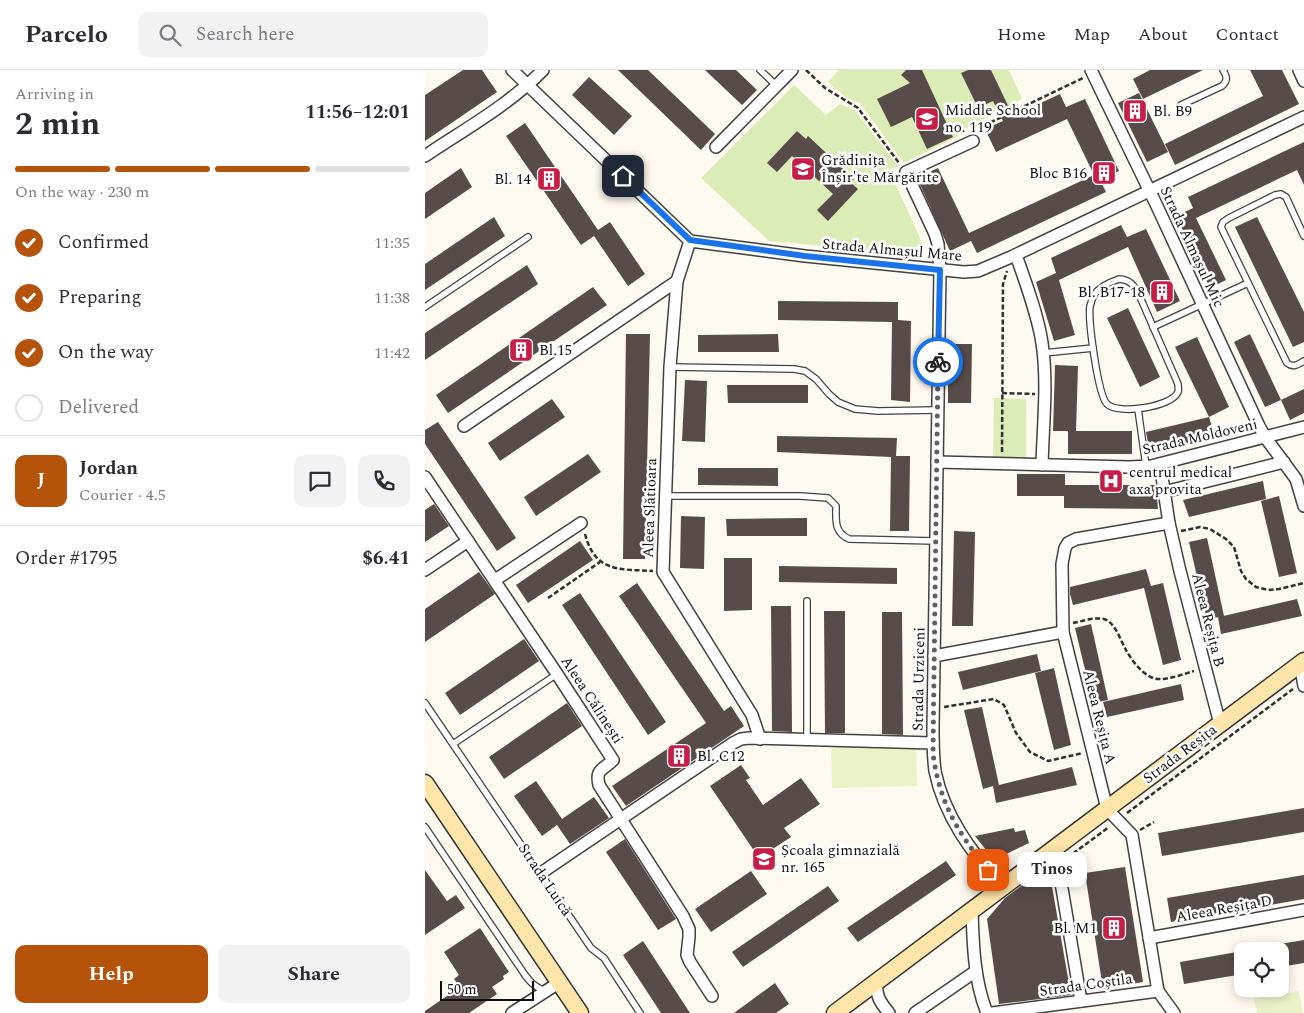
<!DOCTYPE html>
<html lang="en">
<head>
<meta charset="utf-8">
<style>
	:root { --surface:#fff; --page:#f2f2f3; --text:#2b2b33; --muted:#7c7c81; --line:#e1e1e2; --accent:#b45309 }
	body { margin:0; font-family:Spectral,serif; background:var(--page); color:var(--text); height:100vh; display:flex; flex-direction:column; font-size:19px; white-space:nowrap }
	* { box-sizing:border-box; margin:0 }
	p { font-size:16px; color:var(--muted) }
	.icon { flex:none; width:28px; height:28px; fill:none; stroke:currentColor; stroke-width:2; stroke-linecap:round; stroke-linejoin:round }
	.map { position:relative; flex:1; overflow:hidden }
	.panel { display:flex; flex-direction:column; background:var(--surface); width:425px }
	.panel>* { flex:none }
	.tools { position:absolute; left:809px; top:872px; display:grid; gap:10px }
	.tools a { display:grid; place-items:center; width:55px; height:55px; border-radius:10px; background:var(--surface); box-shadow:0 2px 12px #0003; font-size:25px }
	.scale { position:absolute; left:15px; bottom:12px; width:94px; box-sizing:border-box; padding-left:5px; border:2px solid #0e0e0e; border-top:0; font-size:14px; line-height:18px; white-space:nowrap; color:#0e0e0e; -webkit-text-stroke:4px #fff; paint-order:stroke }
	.pin { position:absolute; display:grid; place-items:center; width:42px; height:42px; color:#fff; margin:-21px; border-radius:10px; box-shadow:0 2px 8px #0006 }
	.courier { position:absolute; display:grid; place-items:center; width:50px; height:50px; margin:-25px; border:4px solid #1a73e8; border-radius:50%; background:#fff; color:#222; box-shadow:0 1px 6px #0007 }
	.bubble { position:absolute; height:35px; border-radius:10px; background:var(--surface); box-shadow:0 2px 12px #0003; font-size:16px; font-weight:700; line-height:35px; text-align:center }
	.overview em { font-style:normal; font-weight:700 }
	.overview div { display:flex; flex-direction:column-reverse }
	.overview { display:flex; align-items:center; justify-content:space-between; height:85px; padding:0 15px }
	h1 { font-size:32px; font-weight:700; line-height:38px }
	.bar { display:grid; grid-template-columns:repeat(4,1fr); gap:8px 5px; align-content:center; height:60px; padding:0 15px }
	.bar i { height:6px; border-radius:4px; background:var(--line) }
	.bar .selected { background:var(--accent) }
	.bar p { grid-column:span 4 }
	.line { display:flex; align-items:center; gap:12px; padding:0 15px; border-top:1px solid var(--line) }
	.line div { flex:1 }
	.round { display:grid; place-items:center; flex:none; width:52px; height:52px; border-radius:10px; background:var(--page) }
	ol { padding:0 15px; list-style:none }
	li { display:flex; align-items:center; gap:15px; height:55px }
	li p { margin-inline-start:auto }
	li .icon { padding:5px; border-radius:50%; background:var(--accent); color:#fff; stroke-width:4 }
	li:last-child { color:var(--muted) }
	li i { width:28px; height:28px; border:2px solid var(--line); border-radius:50% }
	.cta { display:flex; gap:10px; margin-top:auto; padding:10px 15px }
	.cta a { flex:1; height:58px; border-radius:10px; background:var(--accent); color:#fff; font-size:20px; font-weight:700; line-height:58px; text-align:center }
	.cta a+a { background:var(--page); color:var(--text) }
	header { display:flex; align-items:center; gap:30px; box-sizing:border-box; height:70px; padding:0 25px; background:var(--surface); border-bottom:1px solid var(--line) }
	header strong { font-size:24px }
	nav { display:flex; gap:28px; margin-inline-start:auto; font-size:18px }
	.search { width:350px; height:45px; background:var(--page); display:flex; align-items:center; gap:12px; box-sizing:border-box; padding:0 18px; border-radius:10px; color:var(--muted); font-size:19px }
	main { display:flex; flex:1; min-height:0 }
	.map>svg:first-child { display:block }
	.green { fill:#dcecb6 }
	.pitch { fill:#ecf2c8 }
	.building { fill:#574c4a }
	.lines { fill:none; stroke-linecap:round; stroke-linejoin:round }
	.lane-casing { stroke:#414141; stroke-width:8 }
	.street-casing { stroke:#414141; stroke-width:14 }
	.secondary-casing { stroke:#303030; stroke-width:19 }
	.path { stroke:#303030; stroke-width:2.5; stroke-dasharray:5 2.5; stroke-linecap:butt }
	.lane { stroke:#fff; stroke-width:5.5 }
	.street { stroke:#fff; stroke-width:11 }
	.secondary { stroke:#ffe5aa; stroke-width:16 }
	.done { stroke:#62605d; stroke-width:5; stroke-dasharray:0 9 }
	.route { stroke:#1a73e8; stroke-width:6 }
	.labels { text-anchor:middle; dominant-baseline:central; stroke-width:5; stroke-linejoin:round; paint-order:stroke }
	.poi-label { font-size:15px; fill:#0e0e0e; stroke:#fff; text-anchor:start }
	.street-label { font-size:15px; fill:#0e0e0e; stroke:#fff }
</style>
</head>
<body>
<header>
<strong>Parcelo</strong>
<div class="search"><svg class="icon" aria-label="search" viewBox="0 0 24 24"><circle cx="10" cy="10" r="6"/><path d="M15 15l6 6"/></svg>Search here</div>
<nav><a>Home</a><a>Map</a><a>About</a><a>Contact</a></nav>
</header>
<main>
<section class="panel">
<div class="overview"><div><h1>2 min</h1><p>Arriving in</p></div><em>11:56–12:01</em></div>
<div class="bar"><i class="selected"></i><i class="selected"></i><i class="selected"></i><i></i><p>On the way · 230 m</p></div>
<ol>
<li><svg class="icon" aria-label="check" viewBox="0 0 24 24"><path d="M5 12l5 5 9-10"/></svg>Confirmed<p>11:35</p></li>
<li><svg class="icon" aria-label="check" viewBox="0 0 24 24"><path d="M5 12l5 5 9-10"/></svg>Preparing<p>11:38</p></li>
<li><svg class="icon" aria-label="check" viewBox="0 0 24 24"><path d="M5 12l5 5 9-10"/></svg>On the way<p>11:42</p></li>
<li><i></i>Delivered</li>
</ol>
<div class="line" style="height:90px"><b class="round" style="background:var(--accent);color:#fff">J</b><div><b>Jordan</b><p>Courier · 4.5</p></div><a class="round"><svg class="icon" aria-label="chat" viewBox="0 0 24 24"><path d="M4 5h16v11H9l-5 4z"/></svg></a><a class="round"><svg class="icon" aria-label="phone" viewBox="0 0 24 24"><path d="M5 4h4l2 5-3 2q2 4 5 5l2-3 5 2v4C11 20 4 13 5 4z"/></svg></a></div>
<div class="line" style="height:65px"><div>Order #1795</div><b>$6.41</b></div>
<div class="cta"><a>Help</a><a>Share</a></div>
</section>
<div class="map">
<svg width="879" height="943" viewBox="0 0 879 943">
	<rect width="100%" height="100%" fill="#fff9ef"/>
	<!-- green -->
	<g class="green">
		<path d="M 414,0 L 584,0 L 597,29 L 540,59 L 530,68 L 479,93 L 435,33 L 423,29 L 403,12 Z"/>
		<path d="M 369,15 L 401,45 L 415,34 L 430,40 L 473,96 L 465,102 L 495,168 L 499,185 L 344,171 L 276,108 Z"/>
		<path d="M 569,328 L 601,329 L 601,388 L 568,387 Z"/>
	</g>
	<!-- pitch -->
	<g class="pitch">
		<path d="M 491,676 L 492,716 L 407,718 L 406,677 Z"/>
		<path d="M 874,921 L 878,943 L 832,943 L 829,929 Z"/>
	</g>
	<!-- building -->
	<g class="building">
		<path d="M 38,0 L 57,0 L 72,22 L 0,71 L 0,25 Z"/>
		<path d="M 193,0 L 223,0 L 290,64 L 276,80 Z"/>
		<path d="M 280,0 L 311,0 L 332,20 L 317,35 Z"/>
		<path d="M 481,0 L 497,0 L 528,67 L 502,79 L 487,47 L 466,57 L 452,29 L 485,13 L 476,5 Z"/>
		<path d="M 543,0 L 566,0 L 588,46 L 635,24 L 641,37 L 660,29 L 694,101 L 675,110 L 681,122 L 552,183 L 546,171 L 525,181 L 492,108 L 513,98 L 544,163 L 669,105 L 642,49 L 571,82 L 560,59 L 578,51 L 568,31 L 553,38 L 536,3 Z"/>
		<path d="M 725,0 L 778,0 L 718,29 L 708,9 Z"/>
		<path d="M 825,0 L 857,0 L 874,34 L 750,95 L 740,74 L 838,26 Z"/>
		<path d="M 164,7 L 207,46 L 189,65 L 147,25 Z"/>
		<path d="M 714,23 L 743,82 L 722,92 L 693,33 Z"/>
		<path d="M 100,53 L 173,160 L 185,152 L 220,204 L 203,216 L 169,166 L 156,175 L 81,66 Z"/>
		<path d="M 372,61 L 381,69 L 383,66 L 429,109 L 426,113 L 433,119 L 403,151 L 392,140 L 408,124 L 367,86 L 352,102 L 342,93 Z"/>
		<path d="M 879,72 L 879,115 L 872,100 L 771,148 L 801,210 L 785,218 L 751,146 L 768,138 L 763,127 Z"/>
		<path d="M 36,98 L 47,117 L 0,149 L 0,123 Z"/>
		<path d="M 69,147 L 80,166 L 0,220 L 0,194 Z"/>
		<path d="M 832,147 L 879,242 L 879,272 L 868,277 L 810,157 Z"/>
		<path d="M 696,155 L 702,167 L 721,159 L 755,231 L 732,242 L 703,177 L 634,210 L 650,265 L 629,271 L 611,212 L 631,203 L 626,188 Z"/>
		<path d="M 102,195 L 113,214 L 0,290 L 0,263 Z"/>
		<path d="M 168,217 L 182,235 L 23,343 L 11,325 Z"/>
		<path d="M 353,231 L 473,232 L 473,250 L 486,251 L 485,332 L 466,330 L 467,252 L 353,250 Z"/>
		<path d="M 703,238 L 735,307 L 715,317 L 682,248 Z"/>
		<path d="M 201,264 L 225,264 L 220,489 L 198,489 Z"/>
		<path d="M 353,264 L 354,282 L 273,282 L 273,265 Z"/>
		<path d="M 825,264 L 856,330 L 879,319 L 879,343 L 865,350 L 856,330 L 840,337 L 809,272 Z"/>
		<path d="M 772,267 L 804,337 L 784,347 L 750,277 Z"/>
		<path d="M 523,274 L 547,274 L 546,333 L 523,333 Z"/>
		<path d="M 630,295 L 653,296 L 651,361 L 707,361 L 707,384 L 643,384 L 643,361 L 628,361 Z"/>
		<path d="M 260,310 L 282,311 L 280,372 L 257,371 Z"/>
		<path d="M 302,315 L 383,315 L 383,333 L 303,333 Z"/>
		<path d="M 127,329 L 140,347 L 75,391 L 63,373 Z"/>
		<path d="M 784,347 L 790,367 L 725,383 L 721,362 Z"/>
		<path d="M 13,352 L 91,468 L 72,481 L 0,374 L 0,360 Z"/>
		<path d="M 352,366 L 472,368 L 471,386 L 485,386 L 484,461 L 465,461 L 466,387 L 352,382 Z"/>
		<path d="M 163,384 L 176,402 L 111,446 L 99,427 Z"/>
		<path d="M 273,398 L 353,398 L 353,416 L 273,415 Z"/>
		<path d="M 592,404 L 640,404 L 640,415 L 731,415 L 733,439 L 639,438 L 639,426 L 592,426 Z"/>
		<path d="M 838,411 L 841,429 L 764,447 L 758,430 Z"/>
		<path d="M 854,426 L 872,503 L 854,507 L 836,431 Z"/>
		<path d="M 9,434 L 24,456 L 0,472 L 0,440 Z"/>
		<path d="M 256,446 L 280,447 L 279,499 L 255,498 Z"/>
		<path d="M 382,448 L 382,466 L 302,466 L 301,449 Z"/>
		<path d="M 529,461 L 550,462 L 548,556 L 527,556 Z"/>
		<path d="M 782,468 L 799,546 L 794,547 L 872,529 L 877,546 L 796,564 L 793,547 L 782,550 L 764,472 Z"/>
		<path d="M 155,471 L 168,490 L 103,533 L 91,515 Z"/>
		<path d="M 299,488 L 327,488 L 327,540 L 299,541 Z"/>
		<path d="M 354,496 L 472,498 L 472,514 L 354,512 Z"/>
		<path d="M 721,499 L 726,516 L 738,513 L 756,590 L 738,595 L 719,518 L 648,535 L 645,524 L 645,517 Z"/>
		<path d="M 54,502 L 70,524 L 0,572 L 0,539 Z"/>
		<path d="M 212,513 L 299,641 L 306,636 L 319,656 L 201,736 L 187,716 L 281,653 L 194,526 Z"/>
		<path d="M 155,523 L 241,652 L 223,665 L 137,535 Z"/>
		<path d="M 346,536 L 366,536 L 367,662 L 347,661 Z"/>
		<path d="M 399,541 L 420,541 L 420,663 L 400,663 Z"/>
		<path d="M 457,542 L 477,542 L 478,665 L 457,664 Z"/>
		<path d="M 666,554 L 683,630 L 668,633 L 650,558 Z"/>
		<path d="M 99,569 L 114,591 L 35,645 L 20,623 Z"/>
		<path d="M 612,584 L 616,601 L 538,620 L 533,602 Z"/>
		<path d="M 629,598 L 646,675 L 629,680 L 610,603 Z"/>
		<path d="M 756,614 L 759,630 L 682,647 L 678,632 Z"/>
		<path d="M 142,633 L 157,656 L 79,709 L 64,687 Z"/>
		<path d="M 557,637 L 574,715 L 647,697 L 652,715 L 571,733 L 568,716 L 558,719 L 539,640 Z"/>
		<path d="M 316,695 L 325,708 L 321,710 L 338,735 L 376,708 L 395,734 L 359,758 L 366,767 L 334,788 L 285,716 Z"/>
		<path d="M 111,711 L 137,749 L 169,727 L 184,748 L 145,774 L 132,755 L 117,766 L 89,726 Z"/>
		<path d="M 879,738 L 879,762 L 737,786 L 733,763 Z"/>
		<path d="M 589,758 L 590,762 L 600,760 L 604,773 L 569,790 L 550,766 Z"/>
		<path d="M 200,769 L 251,849 L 233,860 L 181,782 Z"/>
		<path d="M 521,791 L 531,805 L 433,872 L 422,858 Z"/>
		<path d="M 700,797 L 718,912 L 678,919 L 660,803 Z"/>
		<path d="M 0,800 L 22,831 L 31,825 L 40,838 L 0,865 Z"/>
		<path d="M 617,800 L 625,805 L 646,925 L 574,934 L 562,849 L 580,828 Z"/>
		<path d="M 326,801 L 342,824 L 286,862 L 270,839 Z"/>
		<path d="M 879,805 L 879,829 L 746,852 L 742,828 Z"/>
		<path d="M 403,816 L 414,831 L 318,897 L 307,882 Z"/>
		<path d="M 55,858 L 84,902 L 78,906 L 79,909 L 67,917 L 72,924 L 44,943 L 0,943 L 0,941 L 35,917 L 29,909 L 34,905 L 19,882 Z"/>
		<path d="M 879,870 L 879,893 L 855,897 L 855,874 Z"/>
		<path d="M 218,871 L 265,943 L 236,943 L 198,885 Z"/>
		<path d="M 818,881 L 818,904 L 759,914 L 755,892 Z"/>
		<path d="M 350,913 L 364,934 L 351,943 L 309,943 Z"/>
	</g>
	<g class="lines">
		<defs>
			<g id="lane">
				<path d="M 335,0 L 352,16"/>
				<path d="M 756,35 L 797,16 C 803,10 802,7 798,0"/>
				<path d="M 879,166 L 861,127 L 856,124 L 850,125 L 804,148 L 798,152 L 796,157 L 862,293 C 868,298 872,295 879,291"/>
				<path d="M 694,209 C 707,210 709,216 715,227 L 753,314 C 753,317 754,319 753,322 C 747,337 693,345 682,334 C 673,325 663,251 665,236 C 666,234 667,228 669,225 C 674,217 685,212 694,209 Z"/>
				<path d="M 0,237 L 103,167"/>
				<path d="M 728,257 L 823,213"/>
				<path d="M 619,283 L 668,278"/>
				<path d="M 245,297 L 369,299 L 380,301 L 391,309 L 404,324 L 413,332 L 430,339 L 453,341 L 512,340"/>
				<path d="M 713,339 L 721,396"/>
				<path d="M 241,426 L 375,426 L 403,428 L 411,436 C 411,451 409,462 424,469 L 510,471"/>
				<path d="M 382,531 L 382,671"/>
				<path d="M 0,633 L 166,878 L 179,888 L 215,943"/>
				<path d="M 28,674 L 132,604"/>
				<path d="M 0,757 L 100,905 C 106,913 111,918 121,921"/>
			</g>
			<g id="street">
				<path d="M 87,0 L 265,171 L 380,186 L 539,202 L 553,201 L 586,187 L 879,47"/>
				<path d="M 666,0 L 731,134 L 834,356 L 840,367 L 871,409 L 879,436"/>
				<path d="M 874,0 L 879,11"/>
				<path d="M 548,71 L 481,102 L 510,164 L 513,174 L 515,200 L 508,658 C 508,672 508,686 510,701 C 519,746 547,783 577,817"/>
				<path d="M 291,77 L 367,0"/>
				<path d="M 0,86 C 40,59 84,35 118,0"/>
				<path d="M 265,171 L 252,211 L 245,297 L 238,502 L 327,645 L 335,669"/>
				<path d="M 591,185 C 600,211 613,245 617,273 C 623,312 618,355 617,395"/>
				<path d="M 39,356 L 252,211"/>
				<path d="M 512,392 L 704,397 L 726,396 L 879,357"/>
				<path d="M 735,394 L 744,453 L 755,501 L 795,654"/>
				<path d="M 0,407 L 132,604 L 188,690 C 179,700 170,698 174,715 L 258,846 L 264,859 L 264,867 L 262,885 L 265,892 L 287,926"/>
				<path d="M 739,422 L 859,392"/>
				<path d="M 744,453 L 651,469 L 643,473 L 640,478 L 637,494 L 638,562 L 682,739 L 707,765 L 733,921 L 749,943"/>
				<path d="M 0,500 L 43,471"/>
				<path d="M 70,510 L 156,453"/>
				<path d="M 509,586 L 638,562"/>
				<path d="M 875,594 L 879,616"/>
				<path d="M 630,777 L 656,931"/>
				<path d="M 116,803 L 308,673 L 316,669 L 324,668 L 508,673"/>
				<path d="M 547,840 C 548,874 549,911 562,943"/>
				<path d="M 724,868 L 879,840"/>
				<path d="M 451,912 C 452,927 454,931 464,943"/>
				<path d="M 87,943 L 135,912"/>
				<path d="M 490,943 L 551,901"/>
				<path d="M 567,943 L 733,921"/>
			</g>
			<g id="secondary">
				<path d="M 0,713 L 155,943"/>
				<path d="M 410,943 L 879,591"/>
			</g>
		</defs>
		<!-- lane casing -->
		<use href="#lane" class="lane-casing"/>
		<!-- street casing -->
		<use href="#street" class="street-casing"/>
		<!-- secondary casing -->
		<use href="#secondary" class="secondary-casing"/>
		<!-- path -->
		<g class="path">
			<path d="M 381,0 L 400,18 L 433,38 L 474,93"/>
			<path d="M 554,62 L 560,55 L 658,8"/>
			<path d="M 577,323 L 610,324"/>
			<path d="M 577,382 L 578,214 L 582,201"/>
			<path d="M 756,461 L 775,457 L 785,459 L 801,469 L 809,477 L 816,501 L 821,509 L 831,517 L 843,520 L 854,519 L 879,513"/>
			<path d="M 160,464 C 170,503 195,499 228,501"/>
			<path d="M 123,528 L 175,492"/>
			<path d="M 648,553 C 658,551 669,547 679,549 C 691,553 695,570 701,580 C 707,591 721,610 735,609 C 745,609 759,604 769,601"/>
			<path d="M 519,637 L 569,629 L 579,635 L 591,663 L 605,682 L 623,691 L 658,683"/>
			<path d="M 702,743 L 868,619"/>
			<path d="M 715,760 L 729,752"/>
			<path d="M 642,788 L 684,757"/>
		</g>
		<!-- lane -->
		<use href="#lane" class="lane"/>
		<!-- street -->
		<use href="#street" class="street"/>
		<!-- secondary -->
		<use href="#secondary" class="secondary"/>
	</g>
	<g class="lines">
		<!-- done -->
		<path class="done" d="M 513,292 L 508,684 C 515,734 532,761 563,800"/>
		<!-- route -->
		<path class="route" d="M 198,106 L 265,170 L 380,186 L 515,200 L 513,292"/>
	</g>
	<!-- icons -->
	<defs>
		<symbol id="building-square" viewBox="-11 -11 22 22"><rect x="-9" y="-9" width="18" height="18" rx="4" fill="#c61e46" stroke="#fff"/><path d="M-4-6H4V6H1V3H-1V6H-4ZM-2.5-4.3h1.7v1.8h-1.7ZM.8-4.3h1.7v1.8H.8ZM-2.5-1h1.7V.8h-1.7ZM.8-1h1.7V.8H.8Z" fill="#fff"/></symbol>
		<symbol id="school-square" viewBox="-11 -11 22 22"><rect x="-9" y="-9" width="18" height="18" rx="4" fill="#c61e46" stroke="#fff"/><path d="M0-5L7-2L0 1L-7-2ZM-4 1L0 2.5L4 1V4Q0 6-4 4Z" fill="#fff"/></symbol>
		<symbol id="hospital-square" viewBox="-11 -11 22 22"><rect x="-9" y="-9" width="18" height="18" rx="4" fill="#c61e46" stroke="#fff"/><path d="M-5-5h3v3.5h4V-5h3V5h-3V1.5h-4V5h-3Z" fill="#fff"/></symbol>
	</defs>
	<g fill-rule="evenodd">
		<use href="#building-square" x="696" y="27" width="28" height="28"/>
		<use href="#school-square" x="488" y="35" width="28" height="28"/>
		<use href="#school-square" x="364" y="85" width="28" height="28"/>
		<use href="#building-square" x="665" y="89" width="28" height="28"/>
		<use href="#building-square" x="110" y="95" width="28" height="28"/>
		<use href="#building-square" x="723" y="208" width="28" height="28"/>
		<use href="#building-square" x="82" y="266" width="28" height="28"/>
		<use href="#hospital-square" x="672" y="397" width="28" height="28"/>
		<use href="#building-square" x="240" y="672" width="28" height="28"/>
		<use href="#school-square" x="325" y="775" width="28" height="28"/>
		<use href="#building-square" x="675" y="844" width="28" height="28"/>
	</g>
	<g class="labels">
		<!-- poi labels -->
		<g class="poi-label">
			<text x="520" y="40">Middle School<tspan x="520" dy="17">no. 119</tspan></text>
			<text x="728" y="41">Bl. B9</text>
			<text x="396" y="90">Grădinița<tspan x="396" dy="17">Înșir'te Mărgărite</tspan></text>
			<text x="662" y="103" text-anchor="end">Bloc B16</text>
			<text x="106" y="109" text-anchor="end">Bl. 14</text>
			<text x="720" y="222" text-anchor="end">Bl. B17-18</text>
			<text x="114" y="280">Bl.15</text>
			<text x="704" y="402">centrul medical<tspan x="704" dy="17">axa provita</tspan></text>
			<text x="272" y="686">Bl. C12</text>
			<text x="356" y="780">Școala gimnazială<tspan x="356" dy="17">nr. 165</tspan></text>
			<text x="672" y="858" text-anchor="end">Bl. M1</text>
		</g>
		<!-- street labels -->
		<g class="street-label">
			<text transform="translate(767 177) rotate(65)">Strada Almașul Mic</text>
			<text transform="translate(467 180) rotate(5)">Strada Almașul Mare</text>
			<text transform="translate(775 367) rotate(-13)">Strada Moldoveni</text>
			<text transform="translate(225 438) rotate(-88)">Aleea Slătioara</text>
			<text transform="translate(783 550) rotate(76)">Aleea Reșița B</text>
			<text transform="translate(494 609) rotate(-89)">Strada Urziceni</text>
			<text transform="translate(167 630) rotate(57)">Aleea Călinești</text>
			<text transform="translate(674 647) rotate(76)">Aleea Reșița A</text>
			<text transform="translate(755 684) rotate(-37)">Strada Reșița</text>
			<text transform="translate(120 810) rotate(56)">Strada Luică</text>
			<text transform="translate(799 839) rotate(-10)">Aleea Reșița D</text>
			<text transform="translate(661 915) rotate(-8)">Strada Coștila</text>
		</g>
	</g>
</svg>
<div class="tools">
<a><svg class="icon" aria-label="locate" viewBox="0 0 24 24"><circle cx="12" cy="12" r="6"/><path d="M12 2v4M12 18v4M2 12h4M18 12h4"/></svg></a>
</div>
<div class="scale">50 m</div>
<div class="pin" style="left:563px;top:800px;background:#ea580c"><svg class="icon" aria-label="bag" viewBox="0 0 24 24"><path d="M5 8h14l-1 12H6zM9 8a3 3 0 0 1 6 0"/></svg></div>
<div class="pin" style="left:198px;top:106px;background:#1f2937"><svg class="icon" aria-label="home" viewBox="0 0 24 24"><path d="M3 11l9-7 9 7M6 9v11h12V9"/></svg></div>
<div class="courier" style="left:513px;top:292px"><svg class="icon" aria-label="bike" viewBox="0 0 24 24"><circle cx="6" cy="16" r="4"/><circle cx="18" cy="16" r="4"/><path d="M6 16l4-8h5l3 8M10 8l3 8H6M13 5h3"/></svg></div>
<div class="bubble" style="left:592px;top:782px;width:70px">Tinos</div>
</div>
</main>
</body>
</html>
